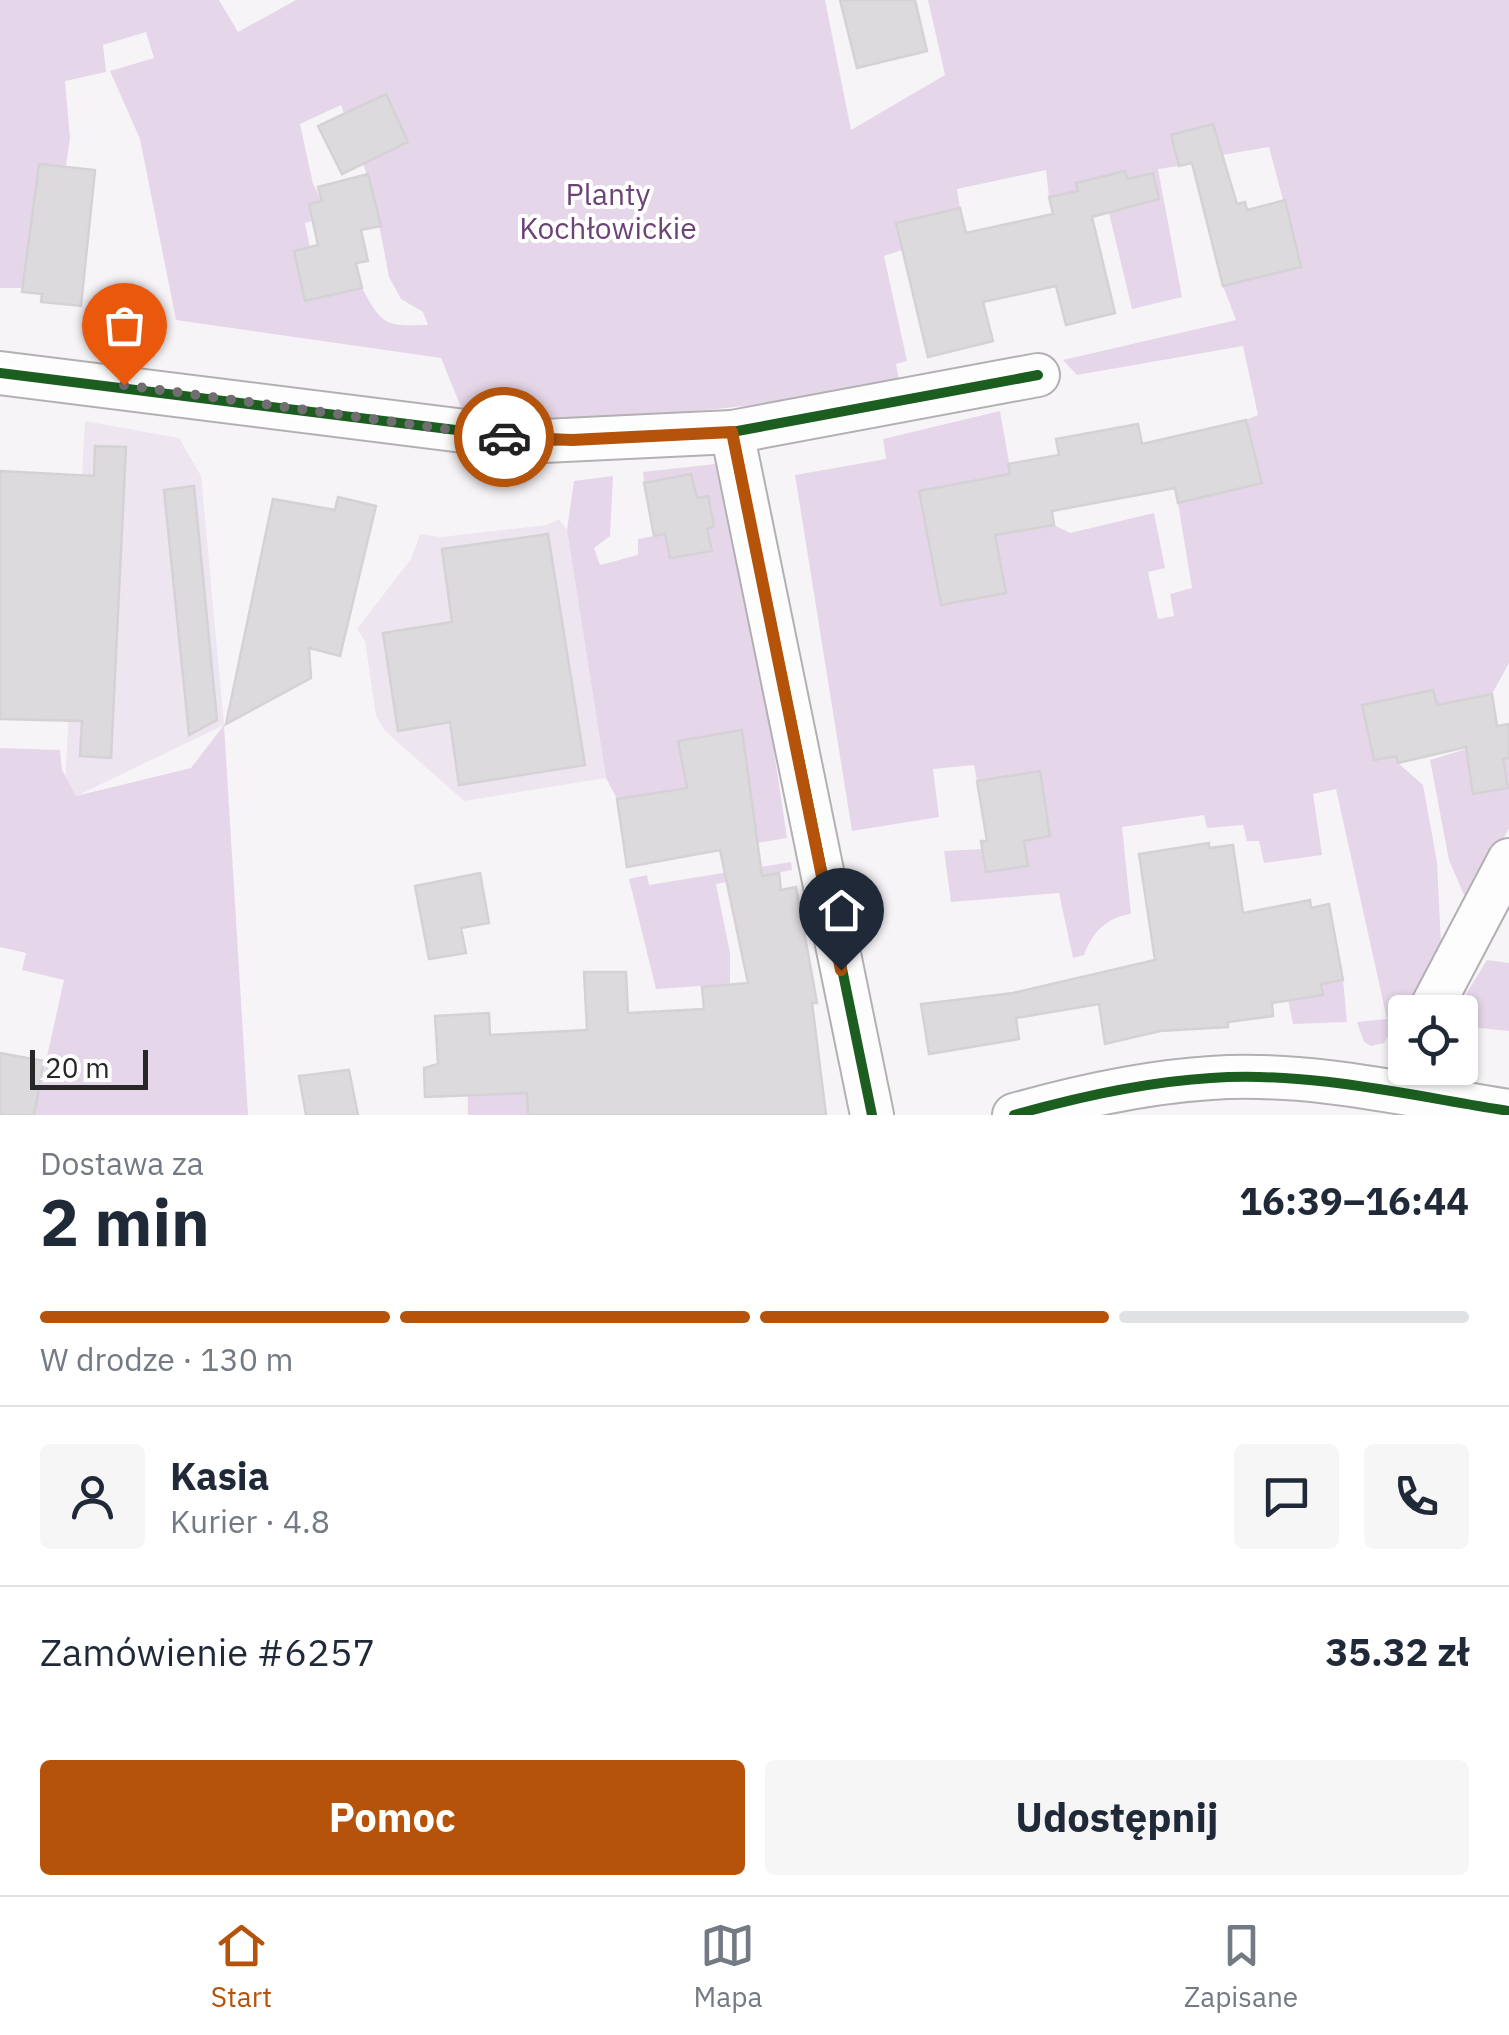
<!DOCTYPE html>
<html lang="pl">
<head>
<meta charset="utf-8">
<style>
	:root { --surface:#fff; --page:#f6f6f7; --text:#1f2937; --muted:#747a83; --line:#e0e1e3; --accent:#b45309 }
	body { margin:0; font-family:"IBM Plex Sans",sans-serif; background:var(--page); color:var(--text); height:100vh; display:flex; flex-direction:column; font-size:38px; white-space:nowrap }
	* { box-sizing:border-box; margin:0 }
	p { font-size:32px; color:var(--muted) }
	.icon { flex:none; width:55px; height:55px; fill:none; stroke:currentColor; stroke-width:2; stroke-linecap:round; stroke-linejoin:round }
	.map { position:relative; height:1115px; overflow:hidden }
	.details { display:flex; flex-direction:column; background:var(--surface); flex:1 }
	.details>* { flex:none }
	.fabs { position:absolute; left:1388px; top:995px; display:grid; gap:20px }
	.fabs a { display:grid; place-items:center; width:90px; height:90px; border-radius:10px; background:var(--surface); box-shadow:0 2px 8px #0004; font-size:50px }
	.scale { position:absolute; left:30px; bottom:25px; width:118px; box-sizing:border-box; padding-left:10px; border:5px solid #292629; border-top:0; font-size:28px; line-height:35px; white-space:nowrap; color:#292629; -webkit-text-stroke:8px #fff; paint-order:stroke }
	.pin { position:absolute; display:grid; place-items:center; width:85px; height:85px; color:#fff; margin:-102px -42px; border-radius:50% 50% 50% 0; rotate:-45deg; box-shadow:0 0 10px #0007 }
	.pin .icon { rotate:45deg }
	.courier { position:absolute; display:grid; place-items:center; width:100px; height:100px; margin:-50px; border:8px solid #b45309; border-radius:50%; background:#fff; color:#222; box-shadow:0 2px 12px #0007 }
	.headline em { font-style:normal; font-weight:700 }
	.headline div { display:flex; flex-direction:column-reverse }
	.headline { display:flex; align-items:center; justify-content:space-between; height:170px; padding:0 40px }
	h1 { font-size:65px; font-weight:700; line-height:75px }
	.bar { display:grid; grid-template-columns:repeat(4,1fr); gap:15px 10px; align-content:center; height:120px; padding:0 40px }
	.bar i { height:12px; border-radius:8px; background:var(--line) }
	.bar .active { background:var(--accent) }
	.bar p { grid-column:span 4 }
	.line { display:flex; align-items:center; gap:25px; padding:0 40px; border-top:2px solid var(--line) }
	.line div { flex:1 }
	.round { display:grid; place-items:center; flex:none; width:105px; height:105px; border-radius:10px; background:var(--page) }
	.button { display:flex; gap:20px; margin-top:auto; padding:20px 40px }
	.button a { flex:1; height:115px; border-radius:10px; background:var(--accent); color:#fff; font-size:40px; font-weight:700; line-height:115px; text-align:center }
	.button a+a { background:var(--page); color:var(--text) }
	.tabs { display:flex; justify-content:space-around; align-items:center; height:140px; border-top:2px solid var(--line); background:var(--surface); font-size:28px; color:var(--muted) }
	.tabs a { display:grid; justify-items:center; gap:5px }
	.tabs .active { color:var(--accent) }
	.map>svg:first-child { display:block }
	.built { fill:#ede5ef }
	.green { fill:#e5d7e9; fill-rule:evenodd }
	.building { fill:#dddadd; stroke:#d4d2d5; stroke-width:2.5 }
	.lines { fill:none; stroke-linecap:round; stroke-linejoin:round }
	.minor-casing { stroke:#b3b0b4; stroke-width:46 }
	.minor { stroke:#fefdfe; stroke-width:42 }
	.cycleway-casing { stroke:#fff; stroke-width:16 }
	.cycleway { stroke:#1b5e20; stroke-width:10 }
	.done { stroke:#716e71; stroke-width:10; stroke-dasharray:0 18 }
	.route { stroke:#b45309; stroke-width:12 }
	.labels { text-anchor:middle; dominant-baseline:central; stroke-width:8; stroke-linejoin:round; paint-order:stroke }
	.park-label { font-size:30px; fill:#6c4377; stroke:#fff }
</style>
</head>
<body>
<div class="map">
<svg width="1509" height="1115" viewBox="0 0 1509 1115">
	<rect width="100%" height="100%" fill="#f7f4f8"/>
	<!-- built -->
	<g class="built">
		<path d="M 85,421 L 179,438 L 201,476 L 224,725 L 64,802 Z"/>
		<path d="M 559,519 L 567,530 L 606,778 L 464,801 L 385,731 L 376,716 L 365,641 L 357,629 L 411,559 L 420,534 L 441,537 L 547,525 Z"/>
	</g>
	<!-- green -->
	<g class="green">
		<path d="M 0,0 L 219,0 L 238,32 L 296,0 L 825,0 L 851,130 L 945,75 L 928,0 L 1509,0 L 1509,663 L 1492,694 L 1467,699 L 1471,721 L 1441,726 L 1433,690 L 1362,706 L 1373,755 L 1395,750 L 1398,763 L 1423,785 L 1437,862 L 1441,945 L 1384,1043 L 1371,1046 L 1364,1042 L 1357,1022 L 1387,1019 L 1336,789 L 1313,794 L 1322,855 L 1264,863 L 1259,841 L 1247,841 L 1243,825 L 1207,828 L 1204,815 L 1122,827 L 1131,914 C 1105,918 1093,932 1084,955 L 1073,958 L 1059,893 L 951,902 L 944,851 L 982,849 L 987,872 L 1028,866 L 1024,841 L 1050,836 L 1044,797 L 1020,801 L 1015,775 L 977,781 L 974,765 L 933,769 L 939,817 L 852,831 L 795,475 L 886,459 L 883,439 L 1000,411 L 1021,530 L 1054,525 L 1070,533 L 1154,513 L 1165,568 L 1148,572 L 1158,619 L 1174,616 L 1170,594 L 1192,588 L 1178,503 L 1261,483 L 1246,420 L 1258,415 L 1243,346 L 1077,375 L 1063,360 L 1236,320 L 1223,286 L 1301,267 L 1269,147 L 1222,155 L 1213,124 L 1172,135 L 1179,166 L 1158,169 L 1182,297 L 1132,309 L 1109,213 L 1133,206 L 1125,171 L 1076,183 L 1078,191 L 1049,197 L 1046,170 L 957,189 L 960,208 L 897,223 L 902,250 L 884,256 L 907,361 L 896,364 L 901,390 L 472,434 L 441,358 L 176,320 L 140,139 L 110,71 L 154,58 L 146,32 L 103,45 L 106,72 L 65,81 L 70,138 L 66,166 L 39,164 L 23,288 L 0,288 ZM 341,105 L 372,188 L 389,277 L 401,299 L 423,312 L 428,325 C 386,326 383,327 362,288 L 305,301 L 294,251 L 310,247 L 305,223 L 313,221 L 309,204 L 322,201 L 313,184 L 300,124 Z"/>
		<path d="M 715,464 L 770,725 L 787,838 L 757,843 L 741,730 L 679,741 L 687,788 L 617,799 L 606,778 L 567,530 L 574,481 L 613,476 L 610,536 L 594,548 L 600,565 L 638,555 L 638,539 L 665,534 L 671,558 L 711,551 L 707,529 L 714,525 L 708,497 L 697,498 L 691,475 L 644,483 L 643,472 Z"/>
		<path d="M 224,725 L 248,1115 L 34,1115 L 64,980 L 22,970 L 26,953 L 0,947 L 0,748 L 60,750 L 62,770 L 76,796 L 191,768 Z"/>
		<path d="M 1466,749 L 1474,794 L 1508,788 L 1503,759 L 1509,758 L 1509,828 L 1474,895 L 1464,895 L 1449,860 L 1430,760 Z"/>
		<path d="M 791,862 L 792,870 L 716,884 L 730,953 L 730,984 L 656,989 L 629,879 L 647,875 L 649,885 Z"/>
		<path d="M 1487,960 L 1509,963 L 1509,1031 L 1460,1026 L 1460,1012 L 1455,1012 Z"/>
		<path d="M 1343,980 L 1347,1022 L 1293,1024 L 1286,990 L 1323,994 L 1321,984 Z"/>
		<path d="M 524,1060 L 528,1115 L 468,1115 L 467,1063 Z"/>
	</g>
	<!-- building -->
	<g class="building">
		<path d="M 840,0 L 915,0 L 927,51 L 857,68 Z"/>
		<path d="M 386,94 L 408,142 L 342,174 L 318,126 Z"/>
		<path d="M 1213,124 L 1237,204 L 1245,202 L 1247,210 L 1285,200 L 1301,267 L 1223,286 L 1192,163 L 1179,166 L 1171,135 Z"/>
		<path d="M 39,164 L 95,170 L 81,306 L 41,302 L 42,294 L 22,292 Z"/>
		<path d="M 1125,171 L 1127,179 L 1153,173 L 1159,199 L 1092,217 L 1115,313 L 1066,325 L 1056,286 L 983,302 L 993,341 L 928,357 L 896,223 L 960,208 L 966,233 L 1053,214 L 1049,197 L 1078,191 L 1076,183 Z"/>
		<path d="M 368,174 L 381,226 L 361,230 L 368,261 L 356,263 L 362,288 L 305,301 L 294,251 L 318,245 L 309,204 L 322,201 L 318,187 Z"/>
		<path d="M 1246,420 L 1262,483 L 1178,503 L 1175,488 L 1052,511 L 1054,525 L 995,535 L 1006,593 L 941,605 L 919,491 L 1010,474 L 1008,464 L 1059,455 L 1056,439 L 1138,424 L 1142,444 Z"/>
		<path d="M 95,446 L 126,447 L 111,758 L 80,756 L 82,721 L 0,719 L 0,471 L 94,476 Z"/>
		<path d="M 691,474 L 697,498 L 708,496 L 714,526 L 707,529 L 712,551 L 670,558 L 665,534 L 654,536 L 644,483 Z"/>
		<path d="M 194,486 L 217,720 L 189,735 L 164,490 Z"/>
		<path d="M 338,497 L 376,506 L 340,656 L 309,648 L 311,678 L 226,724 L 273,499 L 335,510 Z"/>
		<path d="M 548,534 L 585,765 L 459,785 L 450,722 L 398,731 L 383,633 L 452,622 L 442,549 Z"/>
		<path d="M 1433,690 L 1437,705 L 1492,694 L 1497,726 L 1509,724 L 1509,758 L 1503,759 L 1508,788 L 1473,794 L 1466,747 L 1398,763 L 1396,756 L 1374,760 L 1362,705 Z"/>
		<path d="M 742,730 L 762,876 L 779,873 L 781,890 L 796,887 L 817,1003 L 812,1003 L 826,1115 L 528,1115 L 527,1093 L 425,1097 L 424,1068 L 438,1064 L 435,1016 L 489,1013 L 490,1035 L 587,1030 L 584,972 L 626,972 L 628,1013 L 704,1009 L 702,987 L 748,983 L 720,850 L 627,867 L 617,799 L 687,788 L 678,741 Z"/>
		<path d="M 1040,771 L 1050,836 L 1024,841 L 1028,866 L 986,872 L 981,841 L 987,841 L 977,781 Z"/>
		<path d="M 1209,843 L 1209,848 L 1233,845 L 1243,913 L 1310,900 L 1311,908 L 1329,904 L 1343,980 L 1321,984 L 1323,995 L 1272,1003 L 1273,1016 L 1228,1022 L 1228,1027 L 1160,1031 L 1105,1044 L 1099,1004 L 1016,1018 L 1019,1039 L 929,1054 L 921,1004 L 1013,993 L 1155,960 L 1139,854 Z"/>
		<path d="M 480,873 L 489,923 L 461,928 L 466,953 L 429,959 L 415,886 Z"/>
		<path d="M 0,1053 L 44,1061 L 34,1115 L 0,1115 Z"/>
		<path d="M 349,1070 L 358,1115 L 306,1115 L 299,1076 Z"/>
	</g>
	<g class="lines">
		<defs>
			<g id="minor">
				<path d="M 0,373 L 544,441 L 732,432 L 1038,375"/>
				<path d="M 732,432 L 872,1115"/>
				<path d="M 1429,1012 L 1509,860"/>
				<path d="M 1014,1115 C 1078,1097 1144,1082 1211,1078 C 1310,1071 1412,1096 1509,1111"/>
			</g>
		</defs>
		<!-- minor casing -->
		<use href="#minor" class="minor-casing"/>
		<!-- minor -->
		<use href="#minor" class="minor"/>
		<defs>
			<g id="cycleway">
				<path d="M 0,373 L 544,441 L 732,432 L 1038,375"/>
				<path d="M 732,432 L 872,1115"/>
				<path d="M 1014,1115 C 1078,1097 1144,1082 1211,1078 C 1310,1071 1412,1096 1509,1111"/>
			</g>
		</defs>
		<!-- cycleway casing -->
		<use href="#cycleway" class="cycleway-casing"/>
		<!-- cycleway -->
		<use href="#cycleway" class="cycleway"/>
	</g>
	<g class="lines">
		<!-- done -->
		<path class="done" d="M 124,385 L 504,437"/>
		<!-- route -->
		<path class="route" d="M 504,437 L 572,440 L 732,432 L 841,970"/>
	</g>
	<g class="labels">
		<!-- park labels -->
		<g class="park-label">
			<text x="608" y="193">Planty<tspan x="608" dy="34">Kochłowickie</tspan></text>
		</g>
	</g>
</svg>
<div class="fabs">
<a><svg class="icon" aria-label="locate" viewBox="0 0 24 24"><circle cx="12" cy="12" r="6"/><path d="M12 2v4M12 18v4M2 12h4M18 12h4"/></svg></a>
</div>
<div class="scale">20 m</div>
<div class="pin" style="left:124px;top:385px;background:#ea580c"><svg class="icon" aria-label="bag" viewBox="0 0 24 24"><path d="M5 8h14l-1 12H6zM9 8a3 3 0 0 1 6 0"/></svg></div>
<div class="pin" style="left:841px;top:970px;background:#1f2937"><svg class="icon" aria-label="home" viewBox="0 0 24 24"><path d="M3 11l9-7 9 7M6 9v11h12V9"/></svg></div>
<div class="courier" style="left:504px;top:437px"><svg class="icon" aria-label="car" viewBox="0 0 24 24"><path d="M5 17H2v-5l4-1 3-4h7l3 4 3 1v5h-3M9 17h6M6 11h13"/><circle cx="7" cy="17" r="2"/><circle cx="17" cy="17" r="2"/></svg></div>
</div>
<section class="details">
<div class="headline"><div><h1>2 min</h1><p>Dostawa za</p></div><em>16:39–16:44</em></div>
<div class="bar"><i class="active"></i><i class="active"></i><i class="active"></i><i></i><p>W drodze · 130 m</p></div>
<div class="line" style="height:180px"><a class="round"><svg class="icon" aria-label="person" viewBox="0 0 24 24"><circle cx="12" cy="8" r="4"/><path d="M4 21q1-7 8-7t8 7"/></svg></a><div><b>Kasia</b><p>Kurier · 4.8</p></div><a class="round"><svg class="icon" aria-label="chat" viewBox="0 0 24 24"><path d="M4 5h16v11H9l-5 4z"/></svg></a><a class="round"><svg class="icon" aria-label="phone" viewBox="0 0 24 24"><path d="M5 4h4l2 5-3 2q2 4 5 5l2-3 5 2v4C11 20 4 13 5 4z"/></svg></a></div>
<div class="line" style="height:130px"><div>Zamówienie #6257</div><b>35.32 zł</b></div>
<div class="button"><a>Pomoc</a><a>Udostępnij</a></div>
</section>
<nav class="tabs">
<a class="active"><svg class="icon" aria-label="home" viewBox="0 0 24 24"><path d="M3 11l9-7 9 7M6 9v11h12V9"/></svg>Start</a>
<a><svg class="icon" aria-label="map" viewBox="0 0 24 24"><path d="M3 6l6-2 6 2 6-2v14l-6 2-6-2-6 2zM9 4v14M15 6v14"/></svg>Mapa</a>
<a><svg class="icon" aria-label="saved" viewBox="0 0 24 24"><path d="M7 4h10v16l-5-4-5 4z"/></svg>Zapisane</a>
</nav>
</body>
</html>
